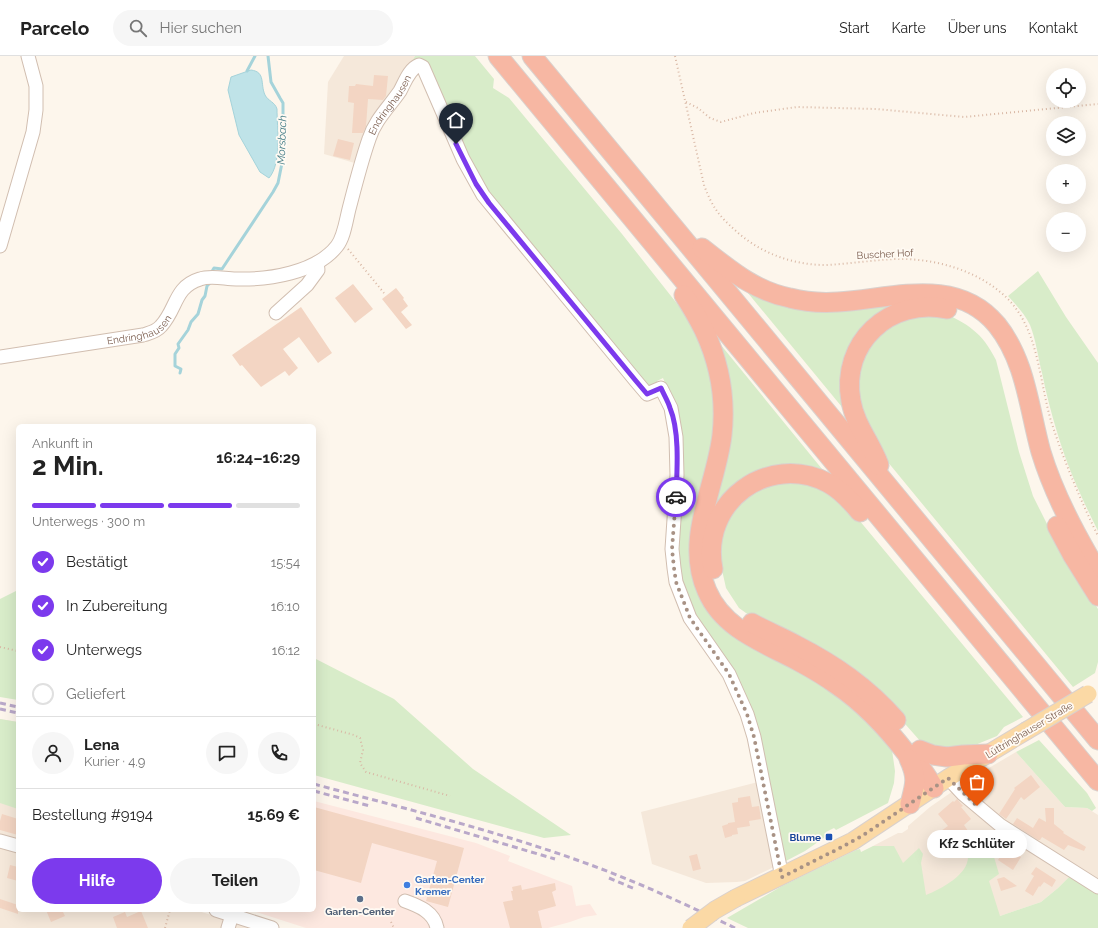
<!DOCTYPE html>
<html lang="de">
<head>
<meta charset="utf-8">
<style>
	:root { --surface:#fff; --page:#f6f6f6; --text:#222; --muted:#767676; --line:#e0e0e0; --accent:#7c3aed }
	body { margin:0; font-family:Raleway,sans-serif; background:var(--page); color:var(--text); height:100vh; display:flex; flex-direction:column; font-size:15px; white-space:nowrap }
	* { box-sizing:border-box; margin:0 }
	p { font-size:13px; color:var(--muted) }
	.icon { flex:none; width:22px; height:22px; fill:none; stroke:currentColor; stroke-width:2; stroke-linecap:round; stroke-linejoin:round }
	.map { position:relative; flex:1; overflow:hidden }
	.sheet { position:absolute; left:16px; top:368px; width:300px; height:488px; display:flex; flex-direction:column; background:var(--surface); border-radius:6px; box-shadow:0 4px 16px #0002 }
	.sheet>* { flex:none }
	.fabs { position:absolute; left:1046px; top:12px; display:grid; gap:8px }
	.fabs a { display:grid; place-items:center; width:40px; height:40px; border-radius:50%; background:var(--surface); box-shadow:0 4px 16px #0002; font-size:20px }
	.pin { position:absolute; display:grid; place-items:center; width:34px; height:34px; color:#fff; margin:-41px -17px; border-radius:50% 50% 50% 0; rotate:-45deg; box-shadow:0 0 4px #0007 }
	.pin .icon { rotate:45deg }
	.courier { position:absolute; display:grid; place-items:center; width:40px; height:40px; margin:-20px; border:3px solid #7c3aed; border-radius:50%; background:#fff; color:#222; box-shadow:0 1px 5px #0007 }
	.bubble { position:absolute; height:28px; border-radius:14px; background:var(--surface); box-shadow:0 4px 16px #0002; font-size:13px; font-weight:700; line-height:28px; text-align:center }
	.head em { font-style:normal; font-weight:700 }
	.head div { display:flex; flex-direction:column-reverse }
	.head { display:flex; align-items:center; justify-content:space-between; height:68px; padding:0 16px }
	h1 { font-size:26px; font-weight:700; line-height:30px }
	.bar { display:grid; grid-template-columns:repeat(4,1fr); gap:6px 4px; align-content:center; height:48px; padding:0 16px }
	.bar i { height:5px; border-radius:3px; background:var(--line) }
	.bar .selected { background:var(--accent) }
	.bar p { grid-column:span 4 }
	.line { display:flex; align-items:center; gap:10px; padding:0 16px; border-top:1px solid var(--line) }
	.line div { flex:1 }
	.round { display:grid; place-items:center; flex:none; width:42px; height:42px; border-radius:21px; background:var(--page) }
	ol { padding:0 16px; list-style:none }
	li { display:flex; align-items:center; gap:12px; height:44px }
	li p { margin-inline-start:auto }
	li .icon { padding:4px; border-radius:50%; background:var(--accent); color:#fff; stroke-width:4 }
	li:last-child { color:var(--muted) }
	li i { width:22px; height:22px; border:2px solid var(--line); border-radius:50% }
	.cta { display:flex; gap:8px; margin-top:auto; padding:8px 16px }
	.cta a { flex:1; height:46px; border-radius:24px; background:var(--accent); color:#fff; font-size:16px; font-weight:700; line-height:46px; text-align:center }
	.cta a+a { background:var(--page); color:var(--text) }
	header { display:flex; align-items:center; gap:24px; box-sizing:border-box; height:56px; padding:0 20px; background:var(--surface); border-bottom:1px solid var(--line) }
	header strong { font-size:19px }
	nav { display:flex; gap:22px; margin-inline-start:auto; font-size:14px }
	.search { width:280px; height:36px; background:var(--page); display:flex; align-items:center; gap:10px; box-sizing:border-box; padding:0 14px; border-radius:22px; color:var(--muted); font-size:15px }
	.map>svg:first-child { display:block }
	.residential { fill:#f5e8da }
	.commercial { fill:#fde8e0 }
	.green { fill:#d8ecc9 }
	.water { fill:#bfe3e8; stroke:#a5d3da }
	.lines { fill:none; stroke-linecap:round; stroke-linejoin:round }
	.stream { stroke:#a5d3da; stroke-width:3 }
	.building { fill:#f3d5c3 }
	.minor-casing { stroke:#d1beb0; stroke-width:15 }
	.major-casing { stroke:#dad1cd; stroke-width:19 }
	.highway-casing { stroke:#dad1cd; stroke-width:21 }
	.path { stroke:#d9b8a5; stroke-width:2; stroke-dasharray:1 3; stroke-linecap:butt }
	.minor { stroke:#fff; stroke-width:13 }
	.major { stroke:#fbd9a5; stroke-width:17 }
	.highway { stroke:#f7b7a3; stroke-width:19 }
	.rail { stroke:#b9a8c9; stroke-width:3; stroke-dasharray:6 4; stroke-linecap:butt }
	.major-bridge-casing { stroke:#dad1cd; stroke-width:19; stroke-linecap:butt }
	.major-bridge { stroke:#fbd9a5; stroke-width:17 }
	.done { stroke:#a89285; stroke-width:4; stroke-dasharray:0 7.2 }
	.route { stroke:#7c3aed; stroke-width:5 }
	.transit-dot { fill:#1a4fb4; stroke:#fffaf3; stroke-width:1.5 }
	.shop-dot { fill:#3f7fe0; stroke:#fffaf3; stroke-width:1.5 }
	.service-dot { fill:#5c6f8a; stroke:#fffaf3; stroke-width:1.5 }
	.labels { text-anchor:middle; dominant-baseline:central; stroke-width:3.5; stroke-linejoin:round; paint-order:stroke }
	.street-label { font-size:10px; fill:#7a5c4d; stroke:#fffaf3 }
	.transit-label { font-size:10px; font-weight:bold; fill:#164399; stroke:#fffaf3; text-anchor:end }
	.shop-label { font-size:10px; font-weight:bold; fill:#366cbe; stroke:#fffaf3; text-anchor:start }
	.service-label { font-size:10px; font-weight:bold; fill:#4e5e75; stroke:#fffaf3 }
	.water-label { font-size:11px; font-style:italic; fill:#437c86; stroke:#fffaf3 }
</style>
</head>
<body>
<header>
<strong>Parcelo</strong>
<div class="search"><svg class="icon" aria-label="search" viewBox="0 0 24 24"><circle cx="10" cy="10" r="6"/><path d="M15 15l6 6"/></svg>Hier suchen</div>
<nav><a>Start</a><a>Karte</a><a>Über uns</a><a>Kontakt</a></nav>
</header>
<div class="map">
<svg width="1098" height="872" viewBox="0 0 1098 872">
	<rect width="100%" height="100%" fill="#fdf6ec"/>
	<!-- residential -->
	<g class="residential">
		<path d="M 344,0 L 415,0 L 358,108 L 324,98 L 328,26 Z"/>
		<path d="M 0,663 L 18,666 L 18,854 L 195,854 L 254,872 L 0,872 Z"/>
		<path d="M 1016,696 L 1065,751 L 1087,752 L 1098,759 L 1098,826 L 1072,818 L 1058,832 L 1041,846 L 1000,860 L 911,856 L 873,790 L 898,777 L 902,777 L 908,773 L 908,770 L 930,751 L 972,722 Z"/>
		<path d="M 758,726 L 774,811 L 745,825 L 737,826 L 706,827 L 652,808 L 641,756 Z"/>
	</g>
	<!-- commercial -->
	<path class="commercial" d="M 314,745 L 476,787 L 510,800 L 508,805 L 572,830 L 576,850 L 590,848 L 597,859 L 584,861 L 570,866 L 548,872 L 306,872 L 250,854 L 314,854 Z"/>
	<!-- green -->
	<g class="green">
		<path d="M 415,0 L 475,0 L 494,23 L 493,32 L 509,42 L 622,178 L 686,259 L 701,284 L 711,308 L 717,354 L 703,539 L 854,649 L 892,694 L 895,715 L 894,727 L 888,747 L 836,774 L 834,772 L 826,776 L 828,779 L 805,795 L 784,806 L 761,696 L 696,563 L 680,526 L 669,337 L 663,322 L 657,325 L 657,329 L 651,332 L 485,138 L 426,8 L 409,11 Z"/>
		<path d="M 1038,215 L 1066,261 L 1098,307 L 1098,475 C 1082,443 1067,410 1057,376 C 1051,356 1046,337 1042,317 C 1038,301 1036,284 1030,269 C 1025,258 1016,249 1008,240 Z"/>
		<path d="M 738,225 C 774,246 810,253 851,248 C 870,246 889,242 908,241 C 925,240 943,242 959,248 C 1023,272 1022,352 1040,408 C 1054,450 1075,486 1098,524 L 1098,530 C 1092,519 1084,510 1078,500 C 1061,471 1047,440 1037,409 C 1025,372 1019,313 997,282 C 961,234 889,234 857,287 C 842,310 843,336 851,362 Z"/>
		<path d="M 940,255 C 968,268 982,276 996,304 L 1019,396 L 1033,440 L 1050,474 L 1077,520 L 1098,553 L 1098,606 L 1095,617 L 1073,631 L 887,405 L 866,375 L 854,316 L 883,269 Z"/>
		<path d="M 716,283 L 831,424 C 798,409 772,411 741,429 C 724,439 713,460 709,479 C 702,514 716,548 746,568 C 765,580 786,588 806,598 C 825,608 842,620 859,633 L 856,638 L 826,616 L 743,570 C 669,517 719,449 726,380 C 730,347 724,315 714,284 Z"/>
		<path d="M 788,426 L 820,430 L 859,464 L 1023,661 L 1004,671 L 997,680 L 958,696 L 921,686 L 891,652 L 753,562 L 739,552 L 726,532 L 722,514 L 720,496 L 723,475 L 736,451 L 758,433 Z"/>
		<path d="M 18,534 L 18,644 L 0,641 L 0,543 Z"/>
		<path d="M 314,602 L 394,643 L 473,713 L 571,779 L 544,782 L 314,719 Z"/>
		<path d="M 0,663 L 18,666 L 18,753 L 0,747 Z"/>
		<path d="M 1039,684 L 1087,737 L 1096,752 L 1092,755 L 1087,752 L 1065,751 L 1016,696 Z"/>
		<path d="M 975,780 L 984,799 L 994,801 L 999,818 L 989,825 L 1000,860 L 1041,846 L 1058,832 L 1072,818 L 1098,834 L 1098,872 L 748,872 L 727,862 L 782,830 L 856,794 L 860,793 L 861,796 L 873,790 L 894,790 L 903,807 L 919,792 L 923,798 L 921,807 L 926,839 C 941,833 968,819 968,801 C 968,796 966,790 965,785 Z"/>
	</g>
	<!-- water -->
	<path class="water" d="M 251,14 C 266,16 260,28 265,39 C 268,45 275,46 277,53 C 277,72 282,107 269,122 L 260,116 L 239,79 L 228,34 L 231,21 Z"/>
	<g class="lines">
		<!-- stream -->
		<g class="stream">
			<path d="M 247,15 L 255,0"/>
			<path d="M 211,217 L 214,212 L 222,213 L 273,136 L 278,127 L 283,102 L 283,47 L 280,42 L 271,26 L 268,0"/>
			<path d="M 180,317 L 181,313 L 175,310 L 175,298 L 179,292 L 178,288 L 188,274 L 191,266 L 198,258 L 202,244 L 205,240 L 207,230 L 210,227"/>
		</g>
	</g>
	<!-- building -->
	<g class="building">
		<path d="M 374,19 L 388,20 L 386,40 L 383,44 L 368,43 L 366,70 L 363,77 L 352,77 L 354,47 L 348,46 L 349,30 L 355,30 L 356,28 L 373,30 Z"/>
		<path d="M 338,83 L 354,87 L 350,104 L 333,100 Z"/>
		<path d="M 353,228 L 373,253 L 355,267 L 335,242 Z"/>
		<path d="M 396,232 L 404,242 L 403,243 L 408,250 L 401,256 L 412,269 L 406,273 L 382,243 Z"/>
		<path d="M 301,251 L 332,297 L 318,307 L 299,281 L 283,293 L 298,312 L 289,320 L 285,315 L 261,331 L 242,309 L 240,310 L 232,299 Z"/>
		<path d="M 1031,719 L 1040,731 L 1024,744 L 1021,741 L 1006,763 L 999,758 L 1015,733 L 1014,732 Z"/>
		<path d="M 750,740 L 752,751 L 759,750 L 761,763 L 749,765 L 750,770 L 737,772 L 738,778 L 732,779 L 732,780 L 725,782 L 722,770 L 728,768 L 728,767 L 735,766 L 732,747 L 738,746 L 738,742 Z"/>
		<path d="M 957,743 L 963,750 L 961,751 L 971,763 L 964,769 L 968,775 L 948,790 L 938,777 L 948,770 L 938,758 L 953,745 L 954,746 Z"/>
		<path d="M 314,751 L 464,792 L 448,851 L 426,845 L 437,805 L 372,787 L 361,827 L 314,814 Z"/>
		<path d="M 1045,752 L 1054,752 L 1054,768 L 1064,776 L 1063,777 L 1086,791 L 1084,795 L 1068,789 L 1064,794 L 1042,781 L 1040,784 L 1038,784 L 1013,768 L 1017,762 L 1033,772 L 1039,762 L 1046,766 Z"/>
		<path d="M 2,758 L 18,763 L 18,779 L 0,774 L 0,765 Z"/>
		<path d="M 1005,782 L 1013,787 L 1010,791 L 1007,792 L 1021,801 L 1013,814 L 998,804 L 1005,793 L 997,795 Z"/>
		<path d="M 697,798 L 701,813 L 693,815 L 689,800 Z"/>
		<path d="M 10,809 L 18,811 L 18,825 L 7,822 Z"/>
		<path d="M 1036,811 L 1056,824 L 1052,831 L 1044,826 L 1040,831 L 1039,830 L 1033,840 L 1025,835 L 1034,820 L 1031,818 Z"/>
		<path d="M 1004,821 L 1017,830 L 1001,835 L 997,823 Z"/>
		<path d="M 555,827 L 556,834 L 552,836 L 556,850 L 538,855 L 542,872 L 510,872 L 503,846 L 513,844 L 511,835 L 513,835 L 512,831 L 521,829 L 522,834 Z"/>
		<path d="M 0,843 L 18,849 L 18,858 L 0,852 Z"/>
		<path d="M 46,854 L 62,854 L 65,860 L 51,866 Z"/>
		<path d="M 141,855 L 148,872 L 117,872 L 113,861 L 125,856 L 127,861 Z"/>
	</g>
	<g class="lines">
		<defs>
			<g id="minor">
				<path d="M 0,190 L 33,76 L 36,54 L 36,30 L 28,0"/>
				<path d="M 276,257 L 307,229 L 318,214 L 317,207"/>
				<path id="s1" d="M 0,301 L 143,279 C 149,277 156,276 161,270 C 177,253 174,231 200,223 C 211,219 225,223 236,223 C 268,224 316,217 337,190 C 344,181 346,165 349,153 C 355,130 361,106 369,83 C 375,64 389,51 400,35 C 405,26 409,13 419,9 L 423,11 L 463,103 L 483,139 L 636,325 L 647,338 L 661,332 L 671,352 L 676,381 L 677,419 L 672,493 L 674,512 L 676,526 L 690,562 L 729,618 L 747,658 L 754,681 L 782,821"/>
				<path d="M 948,722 L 963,738 L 1000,769 L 1098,831"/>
				<path d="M 0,785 L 18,790"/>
				<path d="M 405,845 C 419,850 434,856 437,872"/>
				<path d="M 216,854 L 272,872"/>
				<path d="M 228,872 L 232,859"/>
			</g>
			<path id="major" d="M 736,842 L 853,785 L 948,722 L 1026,675"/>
			<g id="highway">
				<path d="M 498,0 L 1098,725"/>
				<path d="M 532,0 L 1098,684"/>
				<path d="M 702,192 C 729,213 754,235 790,242 C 805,246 822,247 838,246 C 891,243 956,219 997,269 C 1026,305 1029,353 1041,396 C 1054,439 1075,478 1098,516"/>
				<path d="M 684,239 C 691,250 698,262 704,274 C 719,306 726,343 722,379 C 716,431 684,483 707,535 C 723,573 764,587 798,605 C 811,612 825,620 837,629 C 865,648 887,672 907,698 C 910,702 915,705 918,709 C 924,715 929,724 934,732"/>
				<path d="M 879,409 C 871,387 855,369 851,345 C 840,287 890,241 947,253"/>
				<path d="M 1057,470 L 1073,500 L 1098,540"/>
				<path d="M 713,513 C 700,446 768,396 828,427 C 841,434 851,445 860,456"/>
				<path d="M 752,567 C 766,575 782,581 796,589 C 835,609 867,631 896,664"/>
				<path d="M 920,694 L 933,699 L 947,701 L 963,699 L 988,698"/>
				<path d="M 909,703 C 918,722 915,729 910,748"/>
			</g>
		</defs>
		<!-- minor casing -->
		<use href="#minor" class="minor-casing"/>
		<!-- major casing -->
		<use href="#major" class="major-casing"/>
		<!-- highway casing -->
		<use href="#highway" class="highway-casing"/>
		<!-- path -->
		<g class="path">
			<path d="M 675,0 L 704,129 C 712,151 719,160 736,175 C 760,197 793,209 825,209 C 849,208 872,204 895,203 C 934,202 978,214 1007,242 C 1039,274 1039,324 1051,365 C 1064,405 1080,443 1098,480"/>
			<path d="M 686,46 L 698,52 L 710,62 L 721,66 L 754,57 L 797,51 L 876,53 L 964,61 L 1098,48"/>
			<path d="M 348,193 L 384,237"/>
			<path d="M 0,591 L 18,595"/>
			<path d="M 314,668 L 354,679 L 360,682 L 363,694 L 360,707 L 366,716 L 450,740"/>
			<path d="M 391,866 L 394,872"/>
			<path d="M 165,872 L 170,854"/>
		</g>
		<!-- minor -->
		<use href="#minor" class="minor"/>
		<!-- major -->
		<use href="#major" class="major"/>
		<!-- highway -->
		<use href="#highway" class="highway"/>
		<!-- rail -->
		<g class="rail">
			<path d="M 0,647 L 18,651"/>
			<path d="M 0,653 L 18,657"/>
			<path d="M 314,728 C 406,753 498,775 588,808 C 638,826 687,849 735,872"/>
			<path d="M 314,735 L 370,750"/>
			<path d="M 416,762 L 555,803"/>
			<path d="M 609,822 L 635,833"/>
		</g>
		<defs>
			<g id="major-bridge">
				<path d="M 1026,675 L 1088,638"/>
				<path d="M 691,872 L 715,854 L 736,842"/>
			</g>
		</defs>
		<!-- major-bridge casing -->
		<use href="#major-bridge" class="major-bridge-casing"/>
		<!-- major-bridge -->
		<use href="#major-bridge" class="major-bridge"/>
	</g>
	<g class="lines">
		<!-- done -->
		<path class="done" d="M 676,441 L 672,493 L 674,512 L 676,526 L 690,562 L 729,618 L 747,658 L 754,681 L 782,821 L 838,793 L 862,780 L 948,722 L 977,750"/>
		<!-- route -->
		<path class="route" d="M 456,88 L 476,128 L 489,147 L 636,325 L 647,338 L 661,332 C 664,339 668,345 670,352 C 680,376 677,415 676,441"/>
	</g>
	<!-- markers -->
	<rect class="transit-dot" x="825" y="777" width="8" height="8" rx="2"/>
	<circle class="shop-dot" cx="407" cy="829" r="4"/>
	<circle class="service-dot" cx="360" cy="843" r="4"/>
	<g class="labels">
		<!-- street labels -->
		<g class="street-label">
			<text stroke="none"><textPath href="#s1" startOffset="526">Endringhausen</textPath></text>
			<text transform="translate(885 198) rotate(-3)">Buscher Hof</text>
			<text stroke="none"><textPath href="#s1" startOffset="143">Endringhausen</textPath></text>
			<text transform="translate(1029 674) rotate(-31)">Lüttringhauser Straße</text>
		</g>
		<!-- transit labels -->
		<g class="transit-label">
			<text x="821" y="781">Blume</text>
		</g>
		<!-- shop labels -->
		<g class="shop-label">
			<text x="415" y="823">Garten-Center<tspan x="415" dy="12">Kremer</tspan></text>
		</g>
		<!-- service labels -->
		<g class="service-label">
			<text x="360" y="855">Garten-Center</text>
		</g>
		<!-- water labels -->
		<g class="water-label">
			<text transform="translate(282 84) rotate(-88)">Morsbach</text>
		</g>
	</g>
</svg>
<div class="fabs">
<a><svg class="icon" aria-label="locate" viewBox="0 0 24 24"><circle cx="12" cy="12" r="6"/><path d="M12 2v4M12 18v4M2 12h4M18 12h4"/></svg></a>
<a><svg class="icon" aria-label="layers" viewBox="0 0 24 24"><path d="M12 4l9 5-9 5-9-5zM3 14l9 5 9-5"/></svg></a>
<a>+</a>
<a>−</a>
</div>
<div class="pin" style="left:977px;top:750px;background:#ea580c"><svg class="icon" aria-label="bag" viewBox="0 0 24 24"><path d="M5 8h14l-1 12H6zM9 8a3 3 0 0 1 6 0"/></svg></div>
<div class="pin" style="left:456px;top:88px;background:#1f2937"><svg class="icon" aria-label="home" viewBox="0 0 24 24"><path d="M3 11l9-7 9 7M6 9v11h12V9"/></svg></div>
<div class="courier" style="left:676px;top:441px"><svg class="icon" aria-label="car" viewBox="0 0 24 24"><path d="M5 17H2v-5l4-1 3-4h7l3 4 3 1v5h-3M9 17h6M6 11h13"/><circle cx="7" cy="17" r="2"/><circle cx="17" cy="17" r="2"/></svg></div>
<div class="bubble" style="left:927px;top:774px;width:100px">Kfz Schlüter</div>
<section class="sheet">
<div class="head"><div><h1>2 Min.</h1><p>Ankunft in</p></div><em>16:24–16:29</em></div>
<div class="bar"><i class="selected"></i><i class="selected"></i><i class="selected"></i><i></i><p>Unterwegs · 300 m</p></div>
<ol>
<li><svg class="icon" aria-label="check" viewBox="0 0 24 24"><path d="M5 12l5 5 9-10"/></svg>Bestätigt<p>15:54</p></li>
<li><svg class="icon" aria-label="check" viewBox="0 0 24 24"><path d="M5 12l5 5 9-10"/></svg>In Zubereitung<p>16:10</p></li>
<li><svg class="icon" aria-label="check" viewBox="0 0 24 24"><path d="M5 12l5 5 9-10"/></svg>Unterwegs<p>16:12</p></li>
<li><i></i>Geliefert</li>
</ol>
<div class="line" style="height:72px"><a class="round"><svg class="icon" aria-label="person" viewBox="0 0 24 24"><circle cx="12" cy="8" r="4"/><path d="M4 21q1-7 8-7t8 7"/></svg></a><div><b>Lena</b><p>Kurier · 4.9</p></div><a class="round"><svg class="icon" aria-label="chat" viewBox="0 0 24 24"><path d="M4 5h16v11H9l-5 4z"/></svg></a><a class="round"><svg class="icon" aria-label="phone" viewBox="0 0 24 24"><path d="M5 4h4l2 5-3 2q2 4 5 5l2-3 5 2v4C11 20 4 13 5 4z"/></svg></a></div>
<div class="line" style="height:52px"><div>Bestellung #9194</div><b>15.69 €</b></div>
<div class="cta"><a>Hilfe</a><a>Teilen</a></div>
</section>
</div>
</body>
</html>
